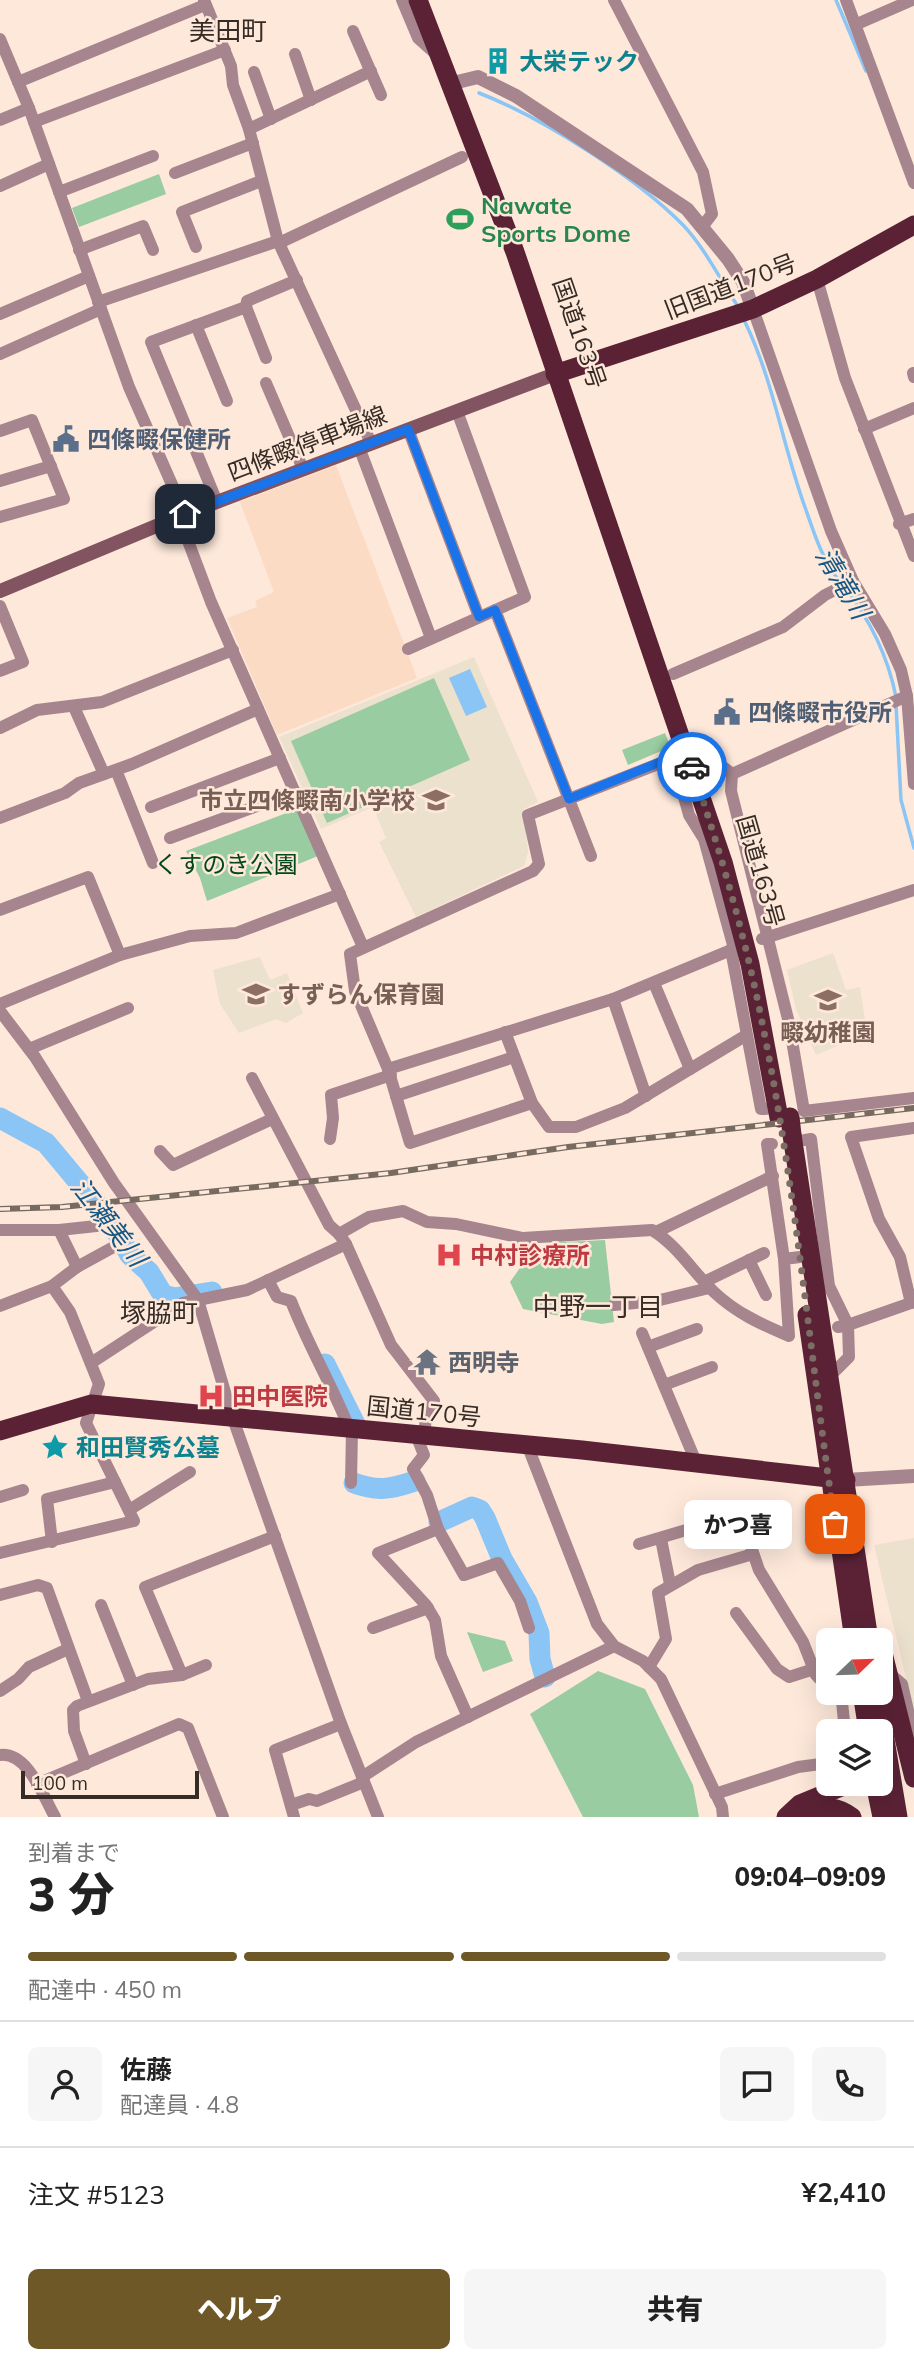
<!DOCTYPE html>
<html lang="ja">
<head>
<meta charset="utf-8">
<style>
	:root { --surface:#fff; --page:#f6f6f6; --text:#222; --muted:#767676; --line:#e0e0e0; --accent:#6e5828 }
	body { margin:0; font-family:Mulish,"Noto Sans JP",sans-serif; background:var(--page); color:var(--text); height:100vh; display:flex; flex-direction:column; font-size:26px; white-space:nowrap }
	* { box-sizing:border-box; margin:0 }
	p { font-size:23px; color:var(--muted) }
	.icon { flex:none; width:38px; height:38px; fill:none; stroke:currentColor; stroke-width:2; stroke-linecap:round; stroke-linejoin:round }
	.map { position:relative; height:1817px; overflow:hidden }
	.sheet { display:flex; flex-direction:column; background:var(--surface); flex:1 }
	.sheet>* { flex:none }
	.needle { width:46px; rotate:67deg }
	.fabs { position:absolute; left:816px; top:1628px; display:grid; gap:14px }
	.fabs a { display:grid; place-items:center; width:77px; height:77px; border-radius:10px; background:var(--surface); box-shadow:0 7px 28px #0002; font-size:35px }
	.scale { position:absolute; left:21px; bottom:18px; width:178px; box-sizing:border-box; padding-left:7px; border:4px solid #362c25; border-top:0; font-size:19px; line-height:24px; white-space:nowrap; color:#362c25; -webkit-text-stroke:5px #fde8da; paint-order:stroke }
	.pin { position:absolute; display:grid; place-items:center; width:60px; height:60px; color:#fff; margin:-30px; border-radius:14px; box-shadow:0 4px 10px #0006 }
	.courier { position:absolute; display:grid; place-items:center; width:70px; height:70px; margin:-35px; border:5px solid #1a73e8; border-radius:50%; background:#fff; color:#222; box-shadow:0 2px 9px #0007 }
	.bubble { position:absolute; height:49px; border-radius:10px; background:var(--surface); box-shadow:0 7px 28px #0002; font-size:23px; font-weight:800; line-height:49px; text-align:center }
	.overview em { font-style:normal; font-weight:800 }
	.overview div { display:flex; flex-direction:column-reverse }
	.overview { display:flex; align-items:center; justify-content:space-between; height:119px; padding:0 28px }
	h1 { font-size:46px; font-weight:800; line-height:52px }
	.bar { display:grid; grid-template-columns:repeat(4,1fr); gap:10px 7px; align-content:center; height:84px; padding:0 28px }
	.bar i { height:9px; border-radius:5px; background:var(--line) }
	.bar .active { background:var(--accent) }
	.bar p { grid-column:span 4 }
	.line { display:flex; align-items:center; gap:18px; padding:0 28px; border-top:2px solid var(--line) }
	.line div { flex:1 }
	.round { display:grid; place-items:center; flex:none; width:74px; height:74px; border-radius:10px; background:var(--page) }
	.cta { display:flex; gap:14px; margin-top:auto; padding:14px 28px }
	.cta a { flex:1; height:80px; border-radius:10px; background:var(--accent); color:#fff; font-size:28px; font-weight:800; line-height:80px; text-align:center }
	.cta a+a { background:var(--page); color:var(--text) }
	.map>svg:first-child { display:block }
	.built { fill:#fcdbc5 }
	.education { fill:#ece1cd }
	.green { fill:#99cca0 }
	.water { fill:#8ac5f6 }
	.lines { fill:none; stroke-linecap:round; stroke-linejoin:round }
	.stream { stroke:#8ac5f6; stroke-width:3.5 }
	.river { stroke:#8ac5f6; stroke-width:21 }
	.minor { stroke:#a6858e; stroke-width:12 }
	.tertiary { stroke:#a6858e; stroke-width:14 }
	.secondary { stroke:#825461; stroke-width:14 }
	.trunk { stroke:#5b2236; stroke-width:19 }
	.rail-casing { stroke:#776a60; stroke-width:6 }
	.rail { stroke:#fde8da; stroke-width:3.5; stroke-dasharray:10; stroke-linecap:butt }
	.trunk-bridge { stroke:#5b2236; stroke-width:19 }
	.done { stroke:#7c6e64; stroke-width:7; stroke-dasharray:0 12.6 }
	.route { stroke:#1a73e8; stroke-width:9 }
	.labels { text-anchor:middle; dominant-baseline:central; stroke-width:5; stroke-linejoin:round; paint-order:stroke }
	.culture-label { font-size:24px; font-weight:bold; fill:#0d838f; stroke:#fde8da; text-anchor:start }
	.leisure-label { font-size:24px; font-weight:bold; fill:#27864d; stroke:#fde8da; text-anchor:start }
	.street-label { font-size:24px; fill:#362c25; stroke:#fde8da }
	.service-label { font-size:24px; font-weight:bold; fill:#4e5e75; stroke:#fde8da; text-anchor:start }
	.education-label { font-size:24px; font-weight:bold; fill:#785e54; stroke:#fde8da; text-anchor:end }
	.park-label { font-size:24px; fill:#014719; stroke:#fde8da }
	.health-label { font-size:24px; font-weight:bold; fill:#be3a42; stroke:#fde8da; text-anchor:start }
	.worship-label { font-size:24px; font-weight:bold; fill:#5b616d; stroke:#fde8da; text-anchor:start }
	.neighbourhood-label { font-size:26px; fill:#362c25; stroke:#fde8da }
	.water-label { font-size:26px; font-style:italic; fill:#155785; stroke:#fde8da }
</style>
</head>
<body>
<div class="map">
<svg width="914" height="1817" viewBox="0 0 914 1817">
	<rect width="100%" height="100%" fill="#fde8da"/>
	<!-- built -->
	<path class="built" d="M 336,465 L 417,678 L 277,735 L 227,618 L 257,607 L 255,601 L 274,592 L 240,502 Z"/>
	<!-- education -->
	<g class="education">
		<path d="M 474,657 L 538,802 L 524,809 L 528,852 L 524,866 L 416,917 L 379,842 L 386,838 L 373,807 L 321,829 L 279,737 Z"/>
		<path d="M 833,953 L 846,990 L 860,987 L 867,1033 L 816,1055 L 796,1009 L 787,970 Z"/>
		<path d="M 260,957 L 270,980 L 287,973 L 303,1013 L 286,1023 L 276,1019 L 239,1033 L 220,1004 L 213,970 Z"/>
		<path d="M 914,1538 L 914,1711 L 874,1545 Z"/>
	</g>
	<!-- green -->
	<g class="green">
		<path d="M 159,174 L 166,194 L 79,227 L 72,208 Z"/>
		<path d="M 434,678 L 470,760 L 327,823 L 291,741 Z"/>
		<path d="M 665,733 L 668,741 L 666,749 L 628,765 L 622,750 Z"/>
		<path d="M 297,809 L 318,856 L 207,901 L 200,878 L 186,851 Z"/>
		<path d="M 605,1240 L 614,1322 L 602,1324 L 523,1309 L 510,1282 L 522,1265 L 546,1254 L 545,1243 Z"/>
		<path d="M 467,1632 L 505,1641 L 513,1661 L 483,1672 Z"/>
		<path d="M 598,1671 L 645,1689 L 693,1785 L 699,1817 L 583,1817 L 530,1714 Z"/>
	</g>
	<!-- water -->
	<path class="water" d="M 470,669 L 487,707 L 466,716 L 449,678 Z"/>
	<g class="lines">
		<!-- stream -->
		<g class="stream">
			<path d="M 836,0 L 866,71"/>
			<path d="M 479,93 C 541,117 636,177 683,225 C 704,247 720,279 737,305"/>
			<path d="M 745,322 C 774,382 783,448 806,510 C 815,536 823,561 840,582"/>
			<path d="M 845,588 C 871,621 888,657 896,697"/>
			<path d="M 896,705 L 901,800 L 914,848"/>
		</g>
		<!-- river -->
		<g class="river">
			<path d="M 0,1118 L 46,1143 L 107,1216 L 130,1255 L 149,1272 L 163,1295 L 174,1298 L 212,1292"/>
			<path d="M 325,1364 L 355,1424"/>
			<path d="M 354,1483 C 378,1492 391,1489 415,1481"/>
			<path d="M 439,1522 L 472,1507 L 480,1510 L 485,1518 L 502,1559 L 527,1602 L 539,1633 L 540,1659 L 545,1677"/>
		</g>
		<!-- minor -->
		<g class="minor">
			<path d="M 204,0 L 231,66 L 233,85 L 249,129 L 278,241 L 371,443"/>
			<path d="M 402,0 L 418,38 L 437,55"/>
			<path d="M 614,0 L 703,172 L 712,214 L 702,227"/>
			<path d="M 846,0 L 914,183"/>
			<path d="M 857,24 L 912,0"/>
			<path d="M 353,31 L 381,95"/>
			<path d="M 0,39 L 29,108 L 129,387 L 185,514"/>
			<path d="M 295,54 L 311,100"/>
			<path d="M 254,72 L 271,119"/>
			<path d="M 18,82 L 205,5"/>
			<path d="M 0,120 L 29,108"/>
			<path d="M 34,122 L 225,50"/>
			<path d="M 249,129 L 371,71"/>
			<path d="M 175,173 L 253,143"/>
			<path d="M 0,186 L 49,164"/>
			<path d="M 59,192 L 153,156"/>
			<path d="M 279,243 L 462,157"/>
			<path d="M 196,247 L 182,212 L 261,181"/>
			<path d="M 79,250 L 143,226 L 153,250"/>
			<path d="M 817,279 L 845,378 L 914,556"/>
			<path d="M 98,302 L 278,241"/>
			<path d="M 246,307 L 247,301 L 297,280"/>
			<path d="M 753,309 L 831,531 L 853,581 L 885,634 L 901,670 L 907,696 L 914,784"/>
			<path d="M 0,314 L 89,276"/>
			<path d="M 196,325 L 227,401"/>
			<path d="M 0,354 L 101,309"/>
			<path d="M 913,373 L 914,377"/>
			<path d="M 266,383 L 303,469"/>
			<path d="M 408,429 L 479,617"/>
			<path d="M 864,429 L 914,408"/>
			<path d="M 0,431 L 32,420 L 64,499 L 0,517"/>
			<path d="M 359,447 L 431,638"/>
			<path d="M 0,481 L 51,466"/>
			<path d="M 217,502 L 151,342 L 246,307 L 266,358"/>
			<path d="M 179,517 L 211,602 L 363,947"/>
			<path d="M 899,524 L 914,519"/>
			<path d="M 0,606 L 23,662 L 0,671"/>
			<path d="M 495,610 L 591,856"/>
			<path d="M 408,649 L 525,597 L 457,411"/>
			<path d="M 673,674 L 783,627 L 825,595 L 853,581"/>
			<path d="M 74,707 L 104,774"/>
			<path d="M 0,728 L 37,710 L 102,702 L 233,650"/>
			<path d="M 673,757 L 689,815 L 704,839 L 733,945 L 731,950 L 761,1109 L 766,1109"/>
			<path d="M 116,770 L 153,863"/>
			<path d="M 732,774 L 731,791 L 789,1023 L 804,1111 L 914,1098"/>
			<path d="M 151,807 L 280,758"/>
			<path d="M 0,818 L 65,793 L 79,783 L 132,764 L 258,709"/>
			<path d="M 170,838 L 295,792"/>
			<path d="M 0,910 L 88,877 L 120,955"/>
			<path d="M 762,939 L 914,890"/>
			<path d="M 654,983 L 690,1069"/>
			<path d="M 613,999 L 646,1096"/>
			<path d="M 0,1004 L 120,955 L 190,936 L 236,933 L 340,894"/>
			<path d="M 0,1011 L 35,1057 L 114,1183 L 198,1300 L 232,1416 L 340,1721 L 378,1817"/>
			<path d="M 505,1032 L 532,1103 L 549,1127 L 576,1127 L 625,1108 L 745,1036"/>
			<path d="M 29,1049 L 128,1008"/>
			<path d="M 388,1069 L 613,999 L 731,950"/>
			<path d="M 252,1078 L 329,1225 L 339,1234"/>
			<path d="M 396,1096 L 514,1057"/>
			<path d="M 532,1103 L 410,1143 L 388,1069 L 355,991 L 350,954 L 533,871 L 539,864 L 528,815 L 699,748 L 732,774 L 907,696"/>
			<path d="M 330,1139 L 333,1118 L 331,1095 L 391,1075"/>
			<path d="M 805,1140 L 811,1139 L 829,1286 L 848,1325 L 838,1327"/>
			<path d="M 772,1144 L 767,1144 L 784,1259"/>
			<path d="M 160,1151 L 173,1165 L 272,1119"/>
			<path d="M 0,1230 L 59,1230 L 106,1225"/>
			<path d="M 59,1230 L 77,1267"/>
			<path d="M 656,1232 L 773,1176"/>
			<path d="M 346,1244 L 391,1345 L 434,1401 L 426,1417 L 424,1436"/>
			<path d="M 749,1260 L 766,1295"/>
			<path d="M 268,1280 L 277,1297 L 291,1301 C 308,1345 332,1385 349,1428"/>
			<path d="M 704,1282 L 764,1253"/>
			<path d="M 52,1286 L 77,1267 L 119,1244"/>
			<path d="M 911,1303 L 900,1257 L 879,1219 L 851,1137 L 914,1128"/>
			<path d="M 614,1305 L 656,1301 L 709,1288"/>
			<path d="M 0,1306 L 52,1286 L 70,1312 L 99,1384 L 86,1423 L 134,1521 L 0,1553"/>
			<path d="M 642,1333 L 696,1462"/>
			<path d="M 648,1347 L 697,1329"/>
			<path d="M 91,1363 L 183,1303 L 247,1290 L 346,1244 L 339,1234 L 369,1217 L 403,1211 L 427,1222 L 456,1224 L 523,1238 L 652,1230 C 677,1245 693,1272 714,1292 C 736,1313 761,1324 789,1336 L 784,1259 L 800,1257"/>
			<path d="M 829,1377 L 849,1357 L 848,1325 L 914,1302"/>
			<path d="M 664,1385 L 712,1367"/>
			<path d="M 416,1435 L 424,1455 L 413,1469 L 427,1495 L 438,1529 L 464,1575 L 498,1563 L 520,1601 L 529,1628"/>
			<path d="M 528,1447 L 597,1624 L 614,1646 L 643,1661 L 661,1679 L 722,1807 L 723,1817"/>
			<path d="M 351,1483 L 352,1429"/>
			<path d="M 0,1497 L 23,1490"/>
			<path d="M 129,1510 L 190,1472"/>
			<path d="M 438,1529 L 378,1553 L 426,1605 L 435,1620 L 441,1656 L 468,1717"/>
			<path d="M 661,1539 L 670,1584"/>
			<path d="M 52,1542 L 47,1499 L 115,1482"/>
			<path d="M 639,1544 L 740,1514 L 759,1570 L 803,1642 L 816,1675 L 828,1688"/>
			<path d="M 0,1595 L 38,1585 L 47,1588 L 88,1701"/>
			<path d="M 101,1605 L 133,1685"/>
			<path d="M 736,1613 L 777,1669 L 789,1677 L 814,1669"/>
			<path d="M 373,1628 L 428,1608"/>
			<path d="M 649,1667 L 666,1639 L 658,1593 L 698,1570 L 753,1554"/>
			<path d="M 889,1673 L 902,1684 L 914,1737"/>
			<path d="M 182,1675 L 145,1587 L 275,1536"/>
			<path d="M 0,1691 L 18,1679 L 29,1667 L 68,1649"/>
			<path d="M 836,1692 L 842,1702 L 845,1731"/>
			<path d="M 0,1755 C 28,1752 43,1796 55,1817"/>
			<path d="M 86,1764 L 74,1731 L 73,1710 L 77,1706 L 148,1679 L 182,1675 L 206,1665"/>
			<path d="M 362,1777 L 416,1742 L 614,1646"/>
			<path d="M 37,1784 L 179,1724 L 188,1728 L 223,1817"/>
			<path d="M 715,1794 L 798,1767 L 828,1763"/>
			<path d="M 291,1805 L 309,1799 L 317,1801 L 364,1782"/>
			<path d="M 294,1817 L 275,1750 L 341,1724"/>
		</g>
		<!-- tertiary -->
		<g class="tertiary">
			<path d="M 453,83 L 478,77 L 516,96 L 687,209 L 728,259 L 743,282 L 753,309"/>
			<path d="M 846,1480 L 914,1476"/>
		</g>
		<!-- secondary -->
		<path class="secondary" d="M 0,591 L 185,514 L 555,374"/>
		<!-- trunk -->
		<g class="trunk">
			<path d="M 418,0 L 515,252 L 723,862 L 750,964 L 779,1118"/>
			<path d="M 555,374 L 753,309 L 817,279 L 914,225"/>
			<path d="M 792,1135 L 869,1640"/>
			<path d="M 807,1315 L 854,1640"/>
			<path d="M 0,1431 L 91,1404 L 582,1450 L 846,1480"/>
			<path d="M 880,1641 L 914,1778"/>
			<path d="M 862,1692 L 868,1731"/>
			<path d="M 877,1692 L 898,1817"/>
			<path d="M 875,1783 L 882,1817"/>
			<path d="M 808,1813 C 823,1804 839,1807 852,1817"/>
			<path d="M 786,1817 L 800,1804 L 851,1783"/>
		</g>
		<defs>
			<path id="rail" d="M 0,1209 L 62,1207 L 391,1173 L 568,1147 L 914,1108"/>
		</defs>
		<!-- rail casing -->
		<use href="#rail" class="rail-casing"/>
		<!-- rail -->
		<use href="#rail" class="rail"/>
		<!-- trunk-bridge -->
		<path class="trunk-bridge" d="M 790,1117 L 792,1135"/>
	</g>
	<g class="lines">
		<!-- done -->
		<path class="done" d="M 692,767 C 720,851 745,935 762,1022 C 796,1187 810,1357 835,1524"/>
		<!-- route -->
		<path class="route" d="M 185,514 L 408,429 L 479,617 L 495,610 L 569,799 L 687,751 L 692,767"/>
	</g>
	<!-- icons -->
	<defs>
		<symbol id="building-bare" viewBox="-9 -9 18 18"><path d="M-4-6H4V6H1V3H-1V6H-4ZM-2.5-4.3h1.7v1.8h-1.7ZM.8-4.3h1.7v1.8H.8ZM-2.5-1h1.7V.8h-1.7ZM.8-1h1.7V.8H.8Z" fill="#0f9aa8" stroke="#fde8da" stroke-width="2.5" paint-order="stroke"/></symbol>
		<symbol id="stadium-bare" viewBox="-9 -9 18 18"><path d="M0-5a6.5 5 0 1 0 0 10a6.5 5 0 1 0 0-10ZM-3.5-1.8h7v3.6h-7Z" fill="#2e9e5b" stroke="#fde8da" stroke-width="2.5" paint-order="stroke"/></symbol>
		<symbol id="civic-bare" viewBox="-9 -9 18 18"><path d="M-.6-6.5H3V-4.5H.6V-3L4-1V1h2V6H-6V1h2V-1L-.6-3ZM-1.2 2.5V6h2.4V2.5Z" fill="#5c6f8a" stroke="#fde8da" stroke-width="2.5" paint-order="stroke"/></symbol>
		<symbol id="school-bare" viewBox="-9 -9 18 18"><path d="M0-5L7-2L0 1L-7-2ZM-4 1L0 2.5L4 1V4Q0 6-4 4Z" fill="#8d6e63" stroke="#fde8da" stroke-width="2.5" paint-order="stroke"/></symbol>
		<symbol id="hospital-bare" viewBox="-9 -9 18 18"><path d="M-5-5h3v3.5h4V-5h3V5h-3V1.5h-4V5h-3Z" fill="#e0444e" stroke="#fde8da" stroke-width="2.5" paint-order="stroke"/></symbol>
		<symbol id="temple-bare" viewBox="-9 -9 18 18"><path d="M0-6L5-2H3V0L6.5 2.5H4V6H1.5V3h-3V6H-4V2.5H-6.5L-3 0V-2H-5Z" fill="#6b7280" stroke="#fde8da" stroke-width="2.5" paint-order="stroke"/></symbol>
		<symbol id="sight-bare" viewBox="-9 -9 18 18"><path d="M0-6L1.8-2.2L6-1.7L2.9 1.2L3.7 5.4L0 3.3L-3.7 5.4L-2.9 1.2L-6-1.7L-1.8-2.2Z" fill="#0f9aa8" stroke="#fde8da" stroke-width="2.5" paint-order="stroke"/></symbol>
	</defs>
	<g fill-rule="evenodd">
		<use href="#building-bare" x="479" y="42" width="38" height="38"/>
		<use href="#stadium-bare" x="441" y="200" width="38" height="38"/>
		<use href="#civic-bare" x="47" y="420" width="38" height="38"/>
		<use href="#civic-bare" x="708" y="693" width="38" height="38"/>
		<use href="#school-bare" x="417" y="781" width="38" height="38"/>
		<use href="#school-bare" x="237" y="975" width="38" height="38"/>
		<use href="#school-bare" x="809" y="981" width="38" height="38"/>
		<use href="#hospital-bare" x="430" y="1236" width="38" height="38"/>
		<use href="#temple-bare" x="408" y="1343" width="38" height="38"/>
		<use href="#hospital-bare" x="192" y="1377" width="38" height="38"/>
		<use href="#sight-bare" x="36" y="1428" width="38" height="38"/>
	</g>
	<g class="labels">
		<!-- culture labels -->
		<g class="culture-label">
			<text x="519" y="61">大栄テック</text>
			<text x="76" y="1447">和田賢秀公墓</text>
		</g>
		<!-- leisure labels -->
		<g class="leisure-label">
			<text x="481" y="205">Nawate<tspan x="481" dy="28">Sports Dome</tspan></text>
		</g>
		<!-- street labels -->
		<g class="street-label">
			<text transform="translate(730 286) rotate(-21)">旧国道170号</text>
			<text transform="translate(580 333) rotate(71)">国道163号</text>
			<text transform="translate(307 443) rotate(-21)">四條畷停車場線</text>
			<text transform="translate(761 871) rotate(74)">国道163号</text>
			<text transform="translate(424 1411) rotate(6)">国道170号</text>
		</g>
		<!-- service labels -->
		<g class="service-label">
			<text x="87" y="439">四條畷保健所</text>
			<text x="748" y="712">四條畷市役所</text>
		</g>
		<!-- education labels -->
		<g class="education-label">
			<text x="415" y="800">市立四條畷南小学校</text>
			<text x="277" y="994" text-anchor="start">すずらん保育園</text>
			<text x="828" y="1032" text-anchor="middle">畷幼稚園</text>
		</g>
		<!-- park labels -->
		<g class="park-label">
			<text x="226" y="864">くすのき公園</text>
		</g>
		<!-- health labels -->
		<g class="health-label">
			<text x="470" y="1255">中村診療所</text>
			<text x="232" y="1396">田中医院</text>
		</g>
		<!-- worship labels -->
		<g class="worship-label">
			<text x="448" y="1362">西明寺</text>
		</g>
		<!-- neighbourhood labels -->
		<g class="neighbourhood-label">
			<text x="228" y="30">美田町</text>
			<text x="598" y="1306">中野一丁目</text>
			<text x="159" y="1312">塚脇町</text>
		</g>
		<!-- water labels -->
		<g class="water-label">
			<text transform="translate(843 583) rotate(59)">清滝川</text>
			<text transform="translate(109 1222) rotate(52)">江瀬美川</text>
		</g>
	</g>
</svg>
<div class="fabs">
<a><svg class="needle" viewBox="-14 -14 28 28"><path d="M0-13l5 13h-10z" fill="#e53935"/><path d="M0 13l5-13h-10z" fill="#767676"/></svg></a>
<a><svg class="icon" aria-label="layers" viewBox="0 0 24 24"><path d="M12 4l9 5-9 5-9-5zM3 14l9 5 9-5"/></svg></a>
</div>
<div class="scale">100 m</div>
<div class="pin" style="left:835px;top:1524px;background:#ea580c"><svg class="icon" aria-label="bag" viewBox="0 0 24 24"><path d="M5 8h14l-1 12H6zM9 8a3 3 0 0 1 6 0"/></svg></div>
<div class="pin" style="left:185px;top:514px;background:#1f2937"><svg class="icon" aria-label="home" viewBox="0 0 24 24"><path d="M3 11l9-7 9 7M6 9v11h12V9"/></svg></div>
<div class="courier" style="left:692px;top:767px"><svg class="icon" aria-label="car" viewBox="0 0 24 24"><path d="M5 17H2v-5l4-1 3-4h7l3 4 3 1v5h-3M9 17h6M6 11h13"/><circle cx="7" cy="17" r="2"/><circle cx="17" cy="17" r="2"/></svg></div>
<div class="bubble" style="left:684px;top:1500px;width:108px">かつ喜</div>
</div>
<section class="sheet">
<div class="overview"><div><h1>3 分</h1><p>到着まで</p></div><em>09:04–09:09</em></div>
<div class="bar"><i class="active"></i><i class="active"></i><i class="active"></i><i></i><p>配達中 · 450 m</p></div>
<div class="line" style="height:126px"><a class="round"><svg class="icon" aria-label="person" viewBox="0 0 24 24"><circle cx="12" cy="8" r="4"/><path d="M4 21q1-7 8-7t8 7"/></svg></a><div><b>佐藤</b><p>配達員 · 4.8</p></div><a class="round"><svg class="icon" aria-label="chat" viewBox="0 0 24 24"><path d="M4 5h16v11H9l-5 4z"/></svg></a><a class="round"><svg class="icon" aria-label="phone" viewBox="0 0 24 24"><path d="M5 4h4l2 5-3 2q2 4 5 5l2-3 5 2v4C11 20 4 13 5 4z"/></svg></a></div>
<div class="line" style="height:91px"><div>注文 #5123</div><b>¥2,410</b></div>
<div class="cta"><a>ヘルプ</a><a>共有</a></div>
</section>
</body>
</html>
